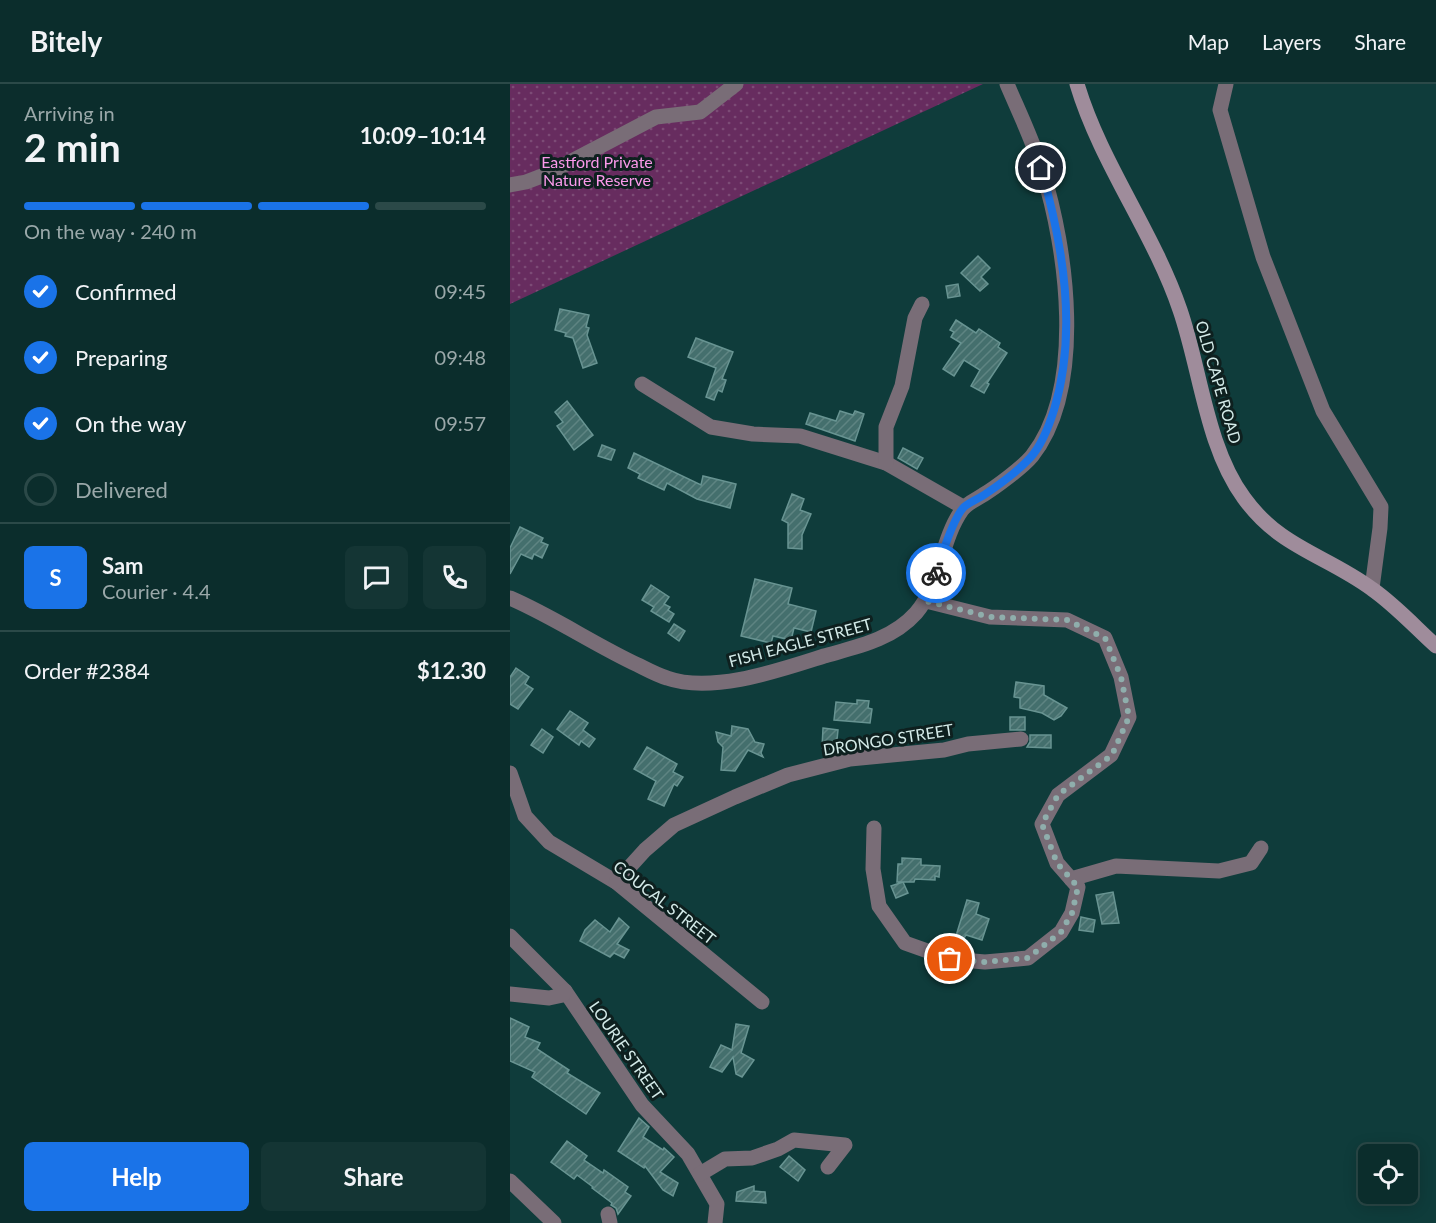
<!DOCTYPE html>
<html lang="en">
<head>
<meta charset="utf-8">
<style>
	:root { --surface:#0b2d2c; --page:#143534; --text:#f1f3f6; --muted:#9aa8a9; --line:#2b4948; --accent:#1a73e8 }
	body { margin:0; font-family:Lato,sans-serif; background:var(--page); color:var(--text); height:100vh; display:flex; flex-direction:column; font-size:22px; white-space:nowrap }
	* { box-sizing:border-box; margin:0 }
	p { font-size:20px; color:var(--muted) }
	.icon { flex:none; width:33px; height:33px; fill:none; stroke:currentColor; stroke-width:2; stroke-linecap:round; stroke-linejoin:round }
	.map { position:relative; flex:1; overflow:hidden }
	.drawer { display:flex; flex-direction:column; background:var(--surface); width:510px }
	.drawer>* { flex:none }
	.fabs { position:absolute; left:848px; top:1060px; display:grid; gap:12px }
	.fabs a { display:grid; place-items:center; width:60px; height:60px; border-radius:9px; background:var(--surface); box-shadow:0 3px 15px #0003,0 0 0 2px var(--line); font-size:30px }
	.pin { position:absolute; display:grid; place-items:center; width:51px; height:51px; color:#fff; margin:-26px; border:3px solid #fff; border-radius:50%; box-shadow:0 2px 6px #0007 }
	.courier { position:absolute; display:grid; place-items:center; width:60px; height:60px; margin:-30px; border:4px solid #1a73e8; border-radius:50%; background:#fff; color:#222; box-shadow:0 2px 8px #0007 }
	.summary em { font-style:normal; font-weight:700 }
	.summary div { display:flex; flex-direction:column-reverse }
	.summary { display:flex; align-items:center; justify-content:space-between; height:102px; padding:0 24px }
	h1 { font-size:39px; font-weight:700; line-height:45px }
	.bar { display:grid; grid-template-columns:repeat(4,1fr); gap:9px 6px; align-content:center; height:72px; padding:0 24px }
	.bar i { height:8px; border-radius:4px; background:var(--line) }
	.bar .active { background:var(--accent) }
	.bar p { grid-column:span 4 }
	.line { display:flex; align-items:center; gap:15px; padding:0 24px; border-top:2px solid var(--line) }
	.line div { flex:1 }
	.round { display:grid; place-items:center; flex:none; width:63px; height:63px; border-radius:9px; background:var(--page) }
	ol { padding:0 24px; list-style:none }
	li { display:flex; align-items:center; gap:18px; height:66px }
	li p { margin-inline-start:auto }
	li .icon { padding:6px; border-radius:50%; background:var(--accent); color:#fff; stroke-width:4 }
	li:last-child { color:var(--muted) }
	li i { width:33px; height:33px; border:3px solid var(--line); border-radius:50% }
	.cta { display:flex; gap:12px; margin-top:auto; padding:12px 24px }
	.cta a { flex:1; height:69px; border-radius:9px; background:var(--accent); color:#fff; font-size:24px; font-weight:700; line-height:69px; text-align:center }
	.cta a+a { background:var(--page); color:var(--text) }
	header { display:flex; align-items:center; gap:36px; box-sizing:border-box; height:84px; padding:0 30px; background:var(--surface); border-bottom:2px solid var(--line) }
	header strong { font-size:28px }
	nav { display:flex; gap:33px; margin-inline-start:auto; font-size:21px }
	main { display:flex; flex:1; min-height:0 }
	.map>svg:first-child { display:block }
	.green { fill:url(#green-dots) }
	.building { fill:url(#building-hatch); stroke:#689492; stroke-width:1.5 }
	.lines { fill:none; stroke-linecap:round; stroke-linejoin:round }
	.street { stroke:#796d77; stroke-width:15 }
	.secondary { stroke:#9f8c9b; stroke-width:15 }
	.done { stroke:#8faeac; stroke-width:6; stroke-dasharray:0 10.8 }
	.route { stroke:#1a73e8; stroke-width:8 }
	.labels { text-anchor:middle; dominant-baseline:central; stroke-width:6; stroke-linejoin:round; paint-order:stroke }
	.park-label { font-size:16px; fill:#fb99ea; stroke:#0e201f }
	.street-label { font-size:16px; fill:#d4ebe9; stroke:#0e201f }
</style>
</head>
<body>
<header>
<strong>Bitely</strong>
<nav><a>Map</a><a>Layers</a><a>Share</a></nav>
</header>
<main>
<section class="drawer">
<div class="summary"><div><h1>2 min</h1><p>Arriving in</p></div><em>10:09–10:14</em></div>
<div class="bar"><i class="active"></i><i class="active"></i><i class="active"></i><i></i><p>On the way · 240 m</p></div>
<ol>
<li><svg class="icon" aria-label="check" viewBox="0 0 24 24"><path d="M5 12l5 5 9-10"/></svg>Confirmed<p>09:45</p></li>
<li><svg class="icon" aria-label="check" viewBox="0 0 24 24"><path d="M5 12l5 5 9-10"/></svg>Preparing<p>09:48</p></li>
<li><svg class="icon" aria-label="check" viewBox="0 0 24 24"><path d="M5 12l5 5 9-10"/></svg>On the way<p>09:57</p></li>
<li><i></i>Delivered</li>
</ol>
<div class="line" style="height:108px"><b class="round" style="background:var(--accent);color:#fff">S</b><div><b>Sam</b><p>Courier · 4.4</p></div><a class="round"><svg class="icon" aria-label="chat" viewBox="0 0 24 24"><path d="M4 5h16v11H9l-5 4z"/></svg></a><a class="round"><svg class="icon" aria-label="phone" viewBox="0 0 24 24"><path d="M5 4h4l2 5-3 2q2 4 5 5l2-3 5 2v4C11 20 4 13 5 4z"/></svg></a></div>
<div class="line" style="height:78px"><div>Order #2384</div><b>$12.30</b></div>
<div class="cta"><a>Help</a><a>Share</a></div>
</section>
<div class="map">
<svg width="926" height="1139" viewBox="0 0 926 1139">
	<defs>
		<pattern id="green-dots" width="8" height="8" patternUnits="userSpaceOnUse" patternTransform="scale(1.5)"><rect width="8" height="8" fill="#672c5f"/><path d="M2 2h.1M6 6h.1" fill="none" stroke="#7c4b76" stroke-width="1.8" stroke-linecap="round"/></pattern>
		<pattern id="building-hatch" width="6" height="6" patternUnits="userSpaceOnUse" patternTransform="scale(1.5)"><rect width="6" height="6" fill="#446f6d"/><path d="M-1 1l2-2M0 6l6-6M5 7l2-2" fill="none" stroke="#5e8482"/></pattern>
	</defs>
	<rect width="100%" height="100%" fill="#0f3c3b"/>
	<!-- green -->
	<path class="green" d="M 0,0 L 473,0 L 0,220 Z"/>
	<!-- building -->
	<g class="building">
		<path d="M 468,172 L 480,184 L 471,193 L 478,200 L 470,207 L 451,189 Z"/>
		<path d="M 448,200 L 450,212 L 438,214 L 436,202 Z"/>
		<path d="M 50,225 L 79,231 L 76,243 L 79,244 L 77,251 L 87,279 L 73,284 L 63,254 L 55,252 L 56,249 L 45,246 Z"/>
		<path d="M 446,236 L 466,249 L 469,245 L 490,259 L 488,263 L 497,269 L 477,299 L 479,300 L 474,309 L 461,302 L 470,286 L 454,276 L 444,292 L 433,285 L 451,259 L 441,253 L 444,248 L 440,246 Z"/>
		<path d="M 186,254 L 223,268 L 212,295 L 216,296 L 212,308 L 208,306 L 204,316 L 196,313 L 206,284 L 178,273 Z"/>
		<path d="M 57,317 L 83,351 L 64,366 L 47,342 L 53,338 L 45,328 Z"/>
		<path d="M 330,327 L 343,331 L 345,327 L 354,330 L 345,357 L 296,340 L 300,329 L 326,337 Z"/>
		<path d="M 92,361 L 105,366 L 101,376 L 88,372 Z"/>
		<path d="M 393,364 L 413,374 L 407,385 L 388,374 Z"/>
		<path d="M 124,369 L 191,401 L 193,392 L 226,400 L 220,424 L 187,415 L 157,399 L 154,406 L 128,394 L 130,390 L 118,384 Z"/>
		<path d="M 282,410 L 294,415 L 290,426 L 301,430 L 292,451 L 292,465 L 278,464 L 278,439 L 272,436 Z"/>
		<path d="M 10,443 L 33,454 L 31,458 L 38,461 L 32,474 L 24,470 L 22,475 L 11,470 L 0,490 L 0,464 Z"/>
		<path d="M 245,495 L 282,504 L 278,520 L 306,527 L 301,548 L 284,544 L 281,556 L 263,552 L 261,559 L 231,552 Z"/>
		<path d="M 141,501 L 159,513 L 154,520 L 160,523 L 158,526 L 164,530 L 159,538 L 141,527 L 144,523 L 132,516 Z"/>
		<path d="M 164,540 L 175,547 L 169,557 L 158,549 Z"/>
		<path d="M 6,584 L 19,593 L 15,600 L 23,605 L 8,625 L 0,620 L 0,593 Z"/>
		<path d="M 506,598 L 534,602 L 534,611 L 557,624 L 551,632 L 544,636 L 532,629 L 510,624 L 510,614 L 504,613 Z"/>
		<path d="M 347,616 L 359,617 L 358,624 L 362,625 L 360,639 L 324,636 L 326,618 L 347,620 Z"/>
		<path d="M 60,627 L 78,639 L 73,646 L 85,655 L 79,663 L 71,657 L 69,661 L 47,645 Z"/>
		<rect x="500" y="633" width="15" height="13"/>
		<path d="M 222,642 L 238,645 L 245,658 L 254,660 L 251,669 L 253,673 L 238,666 L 225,687 L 211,686 L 213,663 L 208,658 L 206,648 L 221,652 Z"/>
		<path d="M 313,644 L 328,646 L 326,666 L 312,664 Z"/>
		<path d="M 32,645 L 43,653 L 33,669 L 21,661 Z"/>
		<path d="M 520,651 L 541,651 L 541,664 L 517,663 L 520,658 Z"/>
		<path d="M 137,663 L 167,680 L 163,688 L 173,693 L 167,702 L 164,700 L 154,722 L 138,715 L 146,697 L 124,685 Z"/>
		<path d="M 392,774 L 411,775 L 411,781 L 430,782 L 429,793 L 425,792 L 425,796 L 405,795 L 404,798 L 393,798 L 398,809 L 386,814 L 381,802 L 393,798 L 387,798 L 388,780 L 392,780 Z"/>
		<path d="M 603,808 L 609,839 L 592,840 L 586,811 Z"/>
		<path d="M 457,816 L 469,819 L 466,830 L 479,835 L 472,856 L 456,851 L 446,866 L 442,865 Z"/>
		<path d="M 571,833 L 585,836 L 583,848 L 569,846 Z"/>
		<path d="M 109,834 L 119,843 L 107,860 L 119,866 L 114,874 L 104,869 L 100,873 L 70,857 L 75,846 L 85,836 L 100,848 Z"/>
		<path d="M 0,934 L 19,943 L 15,953 L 30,959 L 27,965 L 59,986 L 57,989 L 90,1009 L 76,1030 L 22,993 L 25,988 L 0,977 Z"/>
		<path d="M 226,940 L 239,942 L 231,969 L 244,976 L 232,993 L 226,990 L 223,973 L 212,988 L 200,983 L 211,961 L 222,966 Z"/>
		<path d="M 129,1034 L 139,1043 L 133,1053 L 153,1066 L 154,1064 L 164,1073 L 150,1088 L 168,1099 L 163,1112 L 153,1106 L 135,1082 L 134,1084 L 108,1067 Z"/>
		<path d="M 57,1057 L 77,1072 L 74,1076 L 93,1089 L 94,1086 L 118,1103 L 115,1108 L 121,1112 L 108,1130 L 106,1124 L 101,1121 L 102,1119 L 82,1104 L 83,1103 L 67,1091 L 64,1095 L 41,1078 Z"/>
		<path d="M 279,1072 L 295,1086 L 288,1097 L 270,1083 Z"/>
		<path d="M 244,1102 L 244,1107 L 255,1108 L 256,1119 L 226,1117 L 227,1108 Z"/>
	</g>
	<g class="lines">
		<!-- street -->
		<g class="street">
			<path d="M 716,0 L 710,26 L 753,173 L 813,327 L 871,423 L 870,444 L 862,504"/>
			<path d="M 0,101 L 16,98 L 37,90 L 146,33 L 190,28 L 226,0"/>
			<path d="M 132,300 L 201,343 L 243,350 L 290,352 L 376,379 L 453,423"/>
			<path d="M 376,379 L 376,343 L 392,302 L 405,234 L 412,220"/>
			<path d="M 0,514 C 44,533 85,561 128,581 C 138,586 147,591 157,594 C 202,610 270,586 314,572 C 346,563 382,556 406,529 C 431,500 430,457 452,426 C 457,419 467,415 473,411 C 486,403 513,383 522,372 C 576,303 557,164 532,86 C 523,57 509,28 497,0"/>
			<path d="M 0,689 L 15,732 L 39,758 L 106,798 L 252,918"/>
			<path d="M 364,744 L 363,785 L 369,822 L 395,859 L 440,875 L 475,878 L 518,874 L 551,848 L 562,829 L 568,803 L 547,779 L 532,740 L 548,711 L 601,671 L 619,633 L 611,593 L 595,554 L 557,536 L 480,533 L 416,517"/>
			<path d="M 561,795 L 606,782 L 709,787 L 741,779 L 751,764"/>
			<path d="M 106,798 L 135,766 L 164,741 L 225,713 L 278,691 L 340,675 L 434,666 L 458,660 L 511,655"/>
			<path d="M 0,852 L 55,907 L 132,1021 L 178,1070 L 207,1120 L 205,1139"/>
			<path d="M 0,910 L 39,914 L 53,911 L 55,907"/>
			<path d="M 190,1090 L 215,1075 L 242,1074 L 268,1065 L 284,1056 L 335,1061 L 318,1083"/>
			<path d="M 0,1097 L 44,1139"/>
			<path d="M 98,1130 L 100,1139"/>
		</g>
		<!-- secondary -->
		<path class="secondary" d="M 567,0 C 591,80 643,147 670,226 C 691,287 696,362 734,414 C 770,464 816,471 862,505 C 885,521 905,543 926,562"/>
	</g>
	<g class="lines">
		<!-- done -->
		<path class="done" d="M 426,489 L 416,517 L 480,533 L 557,536 L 595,554 L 611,593 L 619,633 L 602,671 L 548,711 L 532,740 L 547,779 L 568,803 L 562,829 L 551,848 L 518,874 L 474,878 L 440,875"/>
		<!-- route -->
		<path class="route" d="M 426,489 C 431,473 443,434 454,423 C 460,418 468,415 474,411 C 489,401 508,387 520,374 C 532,361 539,342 544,326 C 568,247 553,161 531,84"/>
	</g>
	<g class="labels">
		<!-- park labels -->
		<g class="park-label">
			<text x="87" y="77">Eastford Private<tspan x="87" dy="18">Nature Reserve</tspan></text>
		</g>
		<!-- street labels -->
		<g class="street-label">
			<text transform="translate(709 298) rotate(74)">OLD CAPE ROAD</text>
			<text transform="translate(290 558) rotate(-15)">FISH EAGLE STREET</text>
			<text transform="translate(378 655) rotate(-9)">DRONGO STREET</text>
			<text transform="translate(155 818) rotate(38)">COUCAL STREET</text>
			<text transform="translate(117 966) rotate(55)">LOURIE STREET</text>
		</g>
	</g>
</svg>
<div class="fabs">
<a><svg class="icon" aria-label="locate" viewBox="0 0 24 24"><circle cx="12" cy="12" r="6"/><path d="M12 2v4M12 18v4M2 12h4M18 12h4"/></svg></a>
</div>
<div class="pin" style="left:440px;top:875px;background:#ea580c"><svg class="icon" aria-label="bag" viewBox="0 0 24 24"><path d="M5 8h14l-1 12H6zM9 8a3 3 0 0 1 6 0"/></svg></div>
<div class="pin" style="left:531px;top:84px;background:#1f2937"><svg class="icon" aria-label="home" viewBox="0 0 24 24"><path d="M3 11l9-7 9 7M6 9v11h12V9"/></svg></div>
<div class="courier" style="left:426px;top:489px"><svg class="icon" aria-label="bike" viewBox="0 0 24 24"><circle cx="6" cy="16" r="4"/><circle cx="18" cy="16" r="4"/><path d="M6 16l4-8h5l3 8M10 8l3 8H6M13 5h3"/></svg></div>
</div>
</main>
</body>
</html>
